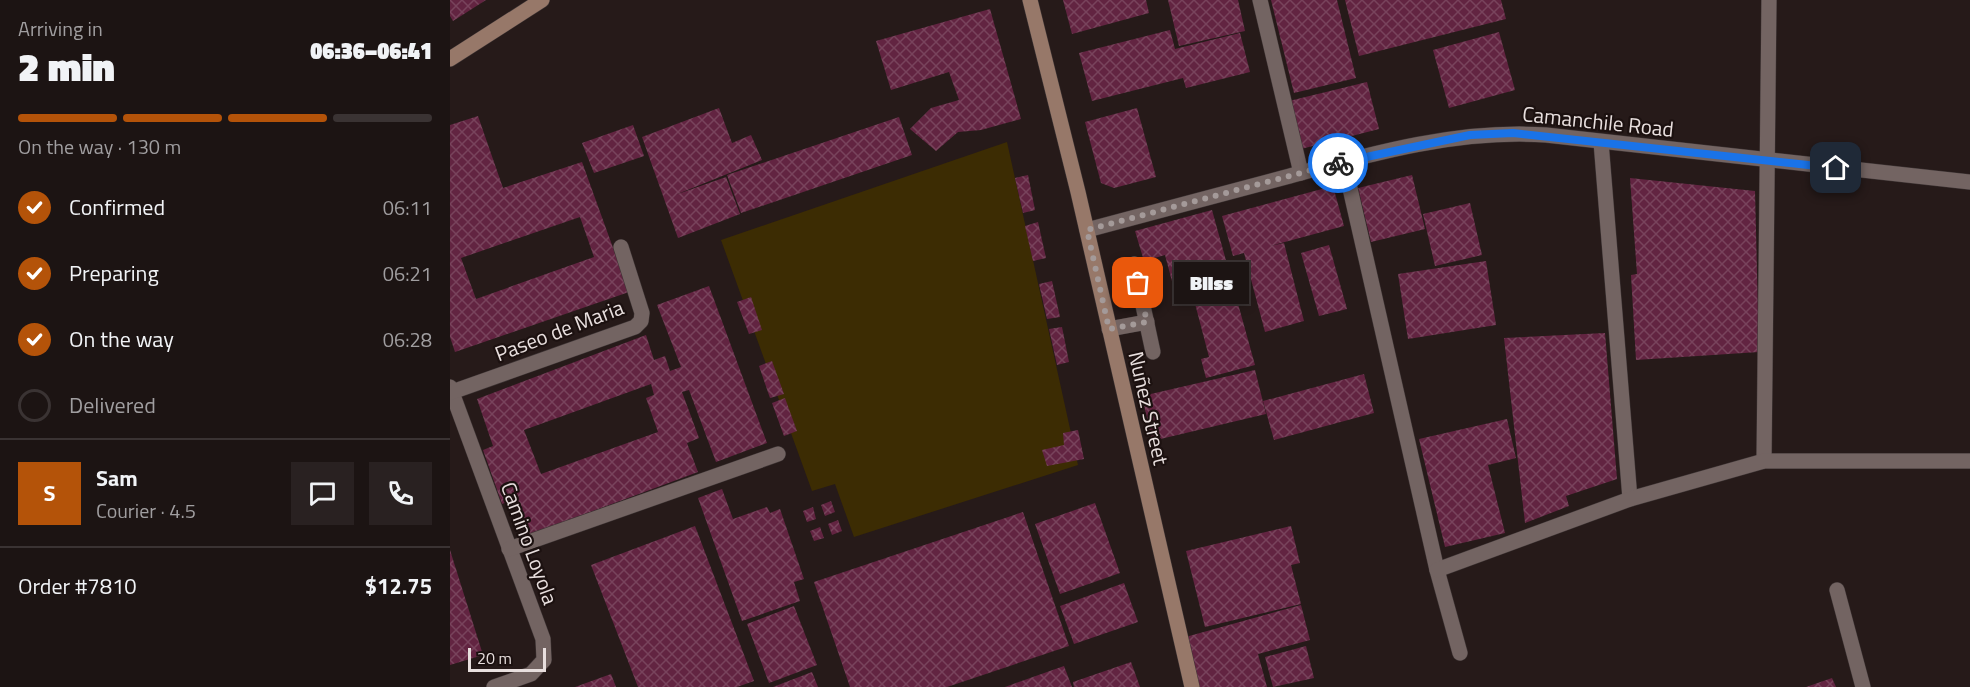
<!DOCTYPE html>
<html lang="en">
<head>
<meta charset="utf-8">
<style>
	:root { --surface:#1c1413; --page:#292121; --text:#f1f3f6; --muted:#a09ea0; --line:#3a3333; --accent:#b45309 }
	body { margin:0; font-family:"Titillium Web",sans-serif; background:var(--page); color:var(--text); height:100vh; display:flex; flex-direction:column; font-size:22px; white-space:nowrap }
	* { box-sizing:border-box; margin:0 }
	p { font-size:20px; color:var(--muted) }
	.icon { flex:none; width:33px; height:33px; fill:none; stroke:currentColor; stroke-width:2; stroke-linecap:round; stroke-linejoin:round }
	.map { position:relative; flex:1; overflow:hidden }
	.side { display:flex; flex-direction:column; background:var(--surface); width:450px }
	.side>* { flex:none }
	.scale { position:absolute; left:18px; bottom:15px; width:78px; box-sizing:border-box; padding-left:6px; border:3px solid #e8dfde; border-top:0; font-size:16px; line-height:21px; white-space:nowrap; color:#e8dfde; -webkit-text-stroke:4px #1c1110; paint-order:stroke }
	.pin { position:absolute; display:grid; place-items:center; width:51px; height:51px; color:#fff; margin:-26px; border-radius:12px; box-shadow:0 3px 9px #0006 }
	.courier { position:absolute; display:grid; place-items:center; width:60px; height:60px; margin:-30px; border:4px solid #1a73e8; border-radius:50%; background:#fff; color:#222; box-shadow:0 2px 8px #0007 }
	.bubble { position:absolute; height:42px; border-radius:0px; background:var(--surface); box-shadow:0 3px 9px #0003,0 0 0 2px var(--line); font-size:20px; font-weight:800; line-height:42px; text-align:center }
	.overview em { font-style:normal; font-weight:800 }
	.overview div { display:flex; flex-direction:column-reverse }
	.overview { display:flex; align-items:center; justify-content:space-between; height:102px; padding:0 18px }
	h1 { font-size:39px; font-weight:800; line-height:45px }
	.bar { display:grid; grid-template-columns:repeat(4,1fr); gap:9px 6px; align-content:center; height:72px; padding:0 18px }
	.bar i { height:8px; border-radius:4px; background:var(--line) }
	.bar .on { background:var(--accent) }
	.bar p { grid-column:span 4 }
	.line { display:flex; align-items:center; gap:15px; padding:0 18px; border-top:2px solid var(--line) }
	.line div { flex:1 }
	.round { display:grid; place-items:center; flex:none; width:63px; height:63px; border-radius:0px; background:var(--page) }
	ol { padding:0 18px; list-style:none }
	li { display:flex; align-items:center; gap:18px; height:66px }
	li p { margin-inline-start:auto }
	li .icon { padding:6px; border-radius:50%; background:var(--accent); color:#fff; stroke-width:4 }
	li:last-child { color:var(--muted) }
	li i { width:33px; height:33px; border:3px solid var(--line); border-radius:50% }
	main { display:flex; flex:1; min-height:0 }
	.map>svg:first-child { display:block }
	.garden { fill:#3c2c03 }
	.building { fill:url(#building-cross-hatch); fill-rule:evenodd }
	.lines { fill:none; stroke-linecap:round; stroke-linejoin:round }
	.service-casing { stroke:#3e3535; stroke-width:16 }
	.minor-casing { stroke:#3e3535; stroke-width:16 }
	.secondary-casing { stroke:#3e3535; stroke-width:16 }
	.service { stroke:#736462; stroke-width:15 }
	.minor { stroke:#736462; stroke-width:15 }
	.secondary { stroke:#977869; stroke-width:15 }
	.done { stroke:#a49a99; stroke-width:6; stroke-dasharray:0 10.8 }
	.route { stroke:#1a73e8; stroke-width:8 }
	.labels { text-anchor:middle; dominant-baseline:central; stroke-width:4.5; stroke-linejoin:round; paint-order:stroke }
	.street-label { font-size:21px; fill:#e8dfde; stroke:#1c1110 }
</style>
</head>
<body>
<main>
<section class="side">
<div class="overview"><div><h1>2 min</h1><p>Arriving in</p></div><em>06:36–06:41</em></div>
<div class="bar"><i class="on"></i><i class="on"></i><i class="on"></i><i></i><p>On the way · 130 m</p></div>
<ol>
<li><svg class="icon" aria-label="check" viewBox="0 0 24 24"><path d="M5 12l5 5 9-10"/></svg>Confirmed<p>06:11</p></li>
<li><svg class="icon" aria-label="check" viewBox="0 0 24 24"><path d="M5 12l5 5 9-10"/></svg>Preparing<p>06:21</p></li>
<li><svg class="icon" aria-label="check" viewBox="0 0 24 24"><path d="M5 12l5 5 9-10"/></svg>On the way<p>06:28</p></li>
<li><i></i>Delivered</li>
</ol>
<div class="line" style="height:108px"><b class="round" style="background:var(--accent);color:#fff">S</b><div><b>Sam</b><p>Courier · 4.5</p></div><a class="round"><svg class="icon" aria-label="chat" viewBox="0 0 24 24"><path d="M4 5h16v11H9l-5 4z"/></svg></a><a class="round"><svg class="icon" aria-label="phone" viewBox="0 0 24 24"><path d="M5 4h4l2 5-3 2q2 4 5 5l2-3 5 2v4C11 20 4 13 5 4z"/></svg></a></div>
<div class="line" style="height:78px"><div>Order #7810</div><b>$12.75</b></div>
</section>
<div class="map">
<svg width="1520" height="687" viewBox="0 0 1520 687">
	<defs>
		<pattern id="building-cross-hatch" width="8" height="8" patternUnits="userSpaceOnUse" patternTransform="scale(1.5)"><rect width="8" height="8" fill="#622441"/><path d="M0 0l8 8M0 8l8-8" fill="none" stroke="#78435c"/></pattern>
	</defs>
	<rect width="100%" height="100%" fill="#261a19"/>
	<!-- garden -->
	<path class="garden" d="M 557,142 L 628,465 L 404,537 L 385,484 L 362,491 L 271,240 Z"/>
	<!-- building -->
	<g class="building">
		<path d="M 0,0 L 36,0 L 3,21 L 0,16 Z"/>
		<path d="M 613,0 L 696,0 L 699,13 L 622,34 Z"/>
		<path d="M 718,0 L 788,0 L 795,31 L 729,46 Z"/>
		<path d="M 821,0 L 887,0 L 906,78 L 844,93 Z"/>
		<path d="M 895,0 L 1051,0 L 1056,19 L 909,56 Z"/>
		<path d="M 540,9 L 571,119 L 531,130 L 508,132 L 486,151 L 460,129 L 481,108 L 509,100 L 499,72 L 441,90 L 426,41 Z"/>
		<path d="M 720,30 L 725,49 L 790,33 L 800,72 L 736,88 L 733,78 L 642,101 L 629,53 Z"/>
		<path d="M 1049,32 L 1065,90 L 999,108 L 983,50 Z"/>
		<path d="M 917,82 L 929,129 L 851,149 L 839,101 Z"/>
		<path d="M 269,108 L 282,143 L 301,135 L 312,160 L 225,195 L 276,177 L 290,214 L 228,238 L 192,137 Z"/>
		<path d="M 687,108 L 706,177 L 664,188 L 651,183 L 635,122 Z"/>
		<path d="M 28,116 L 53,188 L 132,162 L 179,292 L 5,352 L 0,337 L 0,125 ZM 130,217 L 144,257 L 26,299 L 11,258 Z"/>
		<path d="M 449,117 L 462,155 L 291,213 L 277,175 Z"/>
		<path d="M 183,125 L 194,156 L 144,173 L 132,143 Z"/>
		<path d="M 578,175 L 585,210 L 573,213 L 565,178 Z"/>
		<path d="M 962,175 L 975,229 L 921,242 L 908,188 Z"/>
		<path d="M 1180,178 L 1305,191 L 1309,352 L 1186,360 L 1181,275 L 1187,274 Z"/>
		<path d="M 883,186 L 894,226 L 820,246 L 834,243 L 854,321 L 815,332 L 794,253 L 783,256 L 772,216 Z"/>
		<path d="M 1020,203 L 1032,255 L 985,266 L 973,214 Z"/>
		<path d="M 762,210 L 805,365 L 756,378 L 751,359 L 759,357 L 743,296 L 727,300 L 715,255 L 694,261 L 685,231 Z"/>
		<path d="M 588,222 L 596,258 L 583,261 L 575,226 Z"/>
		<path d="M 879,245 L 897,309 L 869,316 L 851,253 Z"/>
		<path d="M 1036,261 L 1046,325 L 958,339 L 948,274 Z"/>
		<path d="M 602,281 L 610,317 L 597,319 L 589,284 Z"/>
		<path d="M 259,286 L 317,443 L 266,462 L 239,390 L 232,392 L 249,438 L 237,443 L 248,472 L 76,536 L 63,500 L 52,504 L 33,450 L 43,446 L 27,399 L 196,335 L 204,360 L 215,356 L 220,371 L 231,367 L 207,305 ZM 201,384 L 204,395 L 196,398 L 208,432 L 91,474 L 74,430 Z"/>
		<path d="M 301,297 L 312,330 L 299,334 L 287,302 Z"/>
		<path d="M 612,327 L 619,362 L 607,365 L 599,329 Z"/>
		<path d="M 1155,333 L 1167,479 L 1116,496 L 1119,506 L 1075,523 L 1054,338 Z"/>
		<path d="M 322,361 L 334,394 L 320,398 L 309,366 Z"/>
		<path d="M 805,370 L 816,414 L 702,441 L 692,396 Z"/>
		<path d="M 914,374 L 924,413 L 824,440 L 813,401 Z"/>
		<path d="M 335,398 L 347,431 L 334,436 L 322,403 Z"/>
		<path d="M 1057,419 L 1066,458 L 1038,465 L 1055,533 L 995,547 L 969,439 Z"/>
		<path d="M 628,430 L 634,459 L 597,466 L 592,450 L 614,445 L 613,433 Z"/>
		<path d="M 272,489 L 283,519 L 317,507 L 320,513 L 330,509 L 354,579 L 344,582 L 350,601 L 292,621 L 248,498 Z"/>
		<path d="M 381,501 L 385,512 L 375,516 L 371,505 Z"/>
		<path d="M 645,503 L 670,573 L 610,594 L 585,524 Z"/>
		<path d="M 363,507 L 366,519 L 357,522 L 353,511 Z"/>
		<path d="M 573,512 L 619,646 L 497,687 L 400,687 L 364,582 Z"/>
		<path d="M 388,520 L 392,531 L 382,535 L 378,524 Z"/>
		<path d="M 245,526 L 304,681 L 287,687 L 188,687 L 141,565 Z"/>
		<path d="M 841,526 L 850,563 L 841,565 L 851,604 L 755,627 L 736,551 Z"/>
		<path d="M 370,527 L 374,538 L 364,541 L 360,531 Z"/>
		<path d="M 0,550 L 33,655 L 0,665 Z"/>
		<path d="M 674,583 L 688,622 L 624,644 L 610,606 Z"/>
		<path d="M 851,605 L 860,640 L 808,654 L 817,687 L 745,687 L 732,638 Z"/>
		<path d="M 344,606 L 367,665 L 319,683 L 297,624 Z"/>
		<path d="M 856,646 L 864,678 L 823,687 L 815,657 Z"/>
		<path d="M 681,662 L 690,687 L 624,687 L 623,682 Z"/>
		<path d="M 614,666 L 622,687 L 555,687 Z"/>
		<path d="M 362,672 L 368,687 L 323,687 Z"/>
		<path d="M 161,674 L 166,687 L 125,687 Z"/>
		<path d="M 1382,678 L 1386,687 L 1356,687 Z"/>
	</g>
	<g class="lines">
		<defs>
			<g id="service">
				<path d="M 684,264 L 703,352"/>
				<path d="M 659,329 L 697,322"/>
				<path d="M 0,387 L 93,639 L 94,660 L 81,674 L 44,687"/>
				<path d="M 2,392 L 185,327 L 191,321 L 192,313 L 171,247"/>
				<path d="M 59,549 L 328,454"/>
			</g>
			<g id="minor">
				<path d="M 810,0 L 851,173"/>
				<path d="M 1151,142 L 1180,499"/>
				<path d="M 894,162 L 987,570 L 1010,653"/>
				<path d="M 637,230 C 703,212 769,195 836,177 C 920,154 1008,129 1096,135 L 1520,182"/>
				<path d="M 1314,461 L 1319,0"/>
				<path d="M 987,570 L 1180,499 L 1314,461 L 1520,461"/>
				<path d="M 1387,590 L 1413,687"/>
			</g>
			<g id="secondary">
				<path d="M 580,0 L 628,192 L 742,687"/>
				<path d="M 0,59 L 92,0"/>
			</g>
		</defs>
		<!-- service casing -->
		<use href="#service" class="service-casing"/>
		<!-- minor casing -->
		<use href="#minor" class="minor-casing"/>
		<!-- secondary casing -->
		<use href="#secondary" class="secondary-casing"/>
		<!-- service -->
		<use href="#service" class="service"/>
		<!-- minor -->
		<use href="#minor" class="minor"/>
		<!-- secondary -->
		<use href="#secondary" class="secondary"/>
	</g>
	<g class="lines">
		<!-- done -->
		<path class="done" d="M 688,283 L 697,322 L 659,329 L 637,230 L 888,163"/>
		<!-- route -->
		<path class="route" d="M 888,163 L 1020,135 L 1063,133 L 1386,168"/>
	</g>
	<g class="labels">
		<!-- street labels -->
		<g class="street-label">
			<text transform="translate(1148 121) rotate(6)">Camanchile Road</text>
			<text transform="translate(109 330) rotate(-21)">Paseo de Maria</text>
			<text transform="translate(699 408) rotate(77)">Nuñez Street</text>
			<text transform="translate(80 543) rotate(70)">Camino Loyola</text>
		</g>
	</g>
</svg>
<div class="scale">20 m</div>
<div class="pin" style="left:688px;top:283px;background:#ea580c"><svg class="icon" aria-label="bag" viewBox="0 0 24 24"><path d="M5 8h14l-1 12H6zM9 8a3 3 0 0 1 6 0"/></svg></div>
<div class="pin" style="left:1386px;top:168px;background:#1f2937"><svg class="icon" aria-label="home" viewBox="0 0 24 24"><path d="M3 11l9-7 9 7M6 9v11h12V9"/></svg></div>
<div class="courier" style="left:888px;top:163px"><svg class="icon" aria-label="bike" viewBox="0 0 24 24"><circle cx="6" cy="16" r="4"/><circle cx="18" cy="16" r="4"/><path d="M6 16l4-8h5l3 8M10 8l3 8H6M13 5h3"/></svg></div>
<div class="bubble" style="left:724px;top:262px;width:75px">Bliss</div>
</div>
</main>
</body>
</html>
